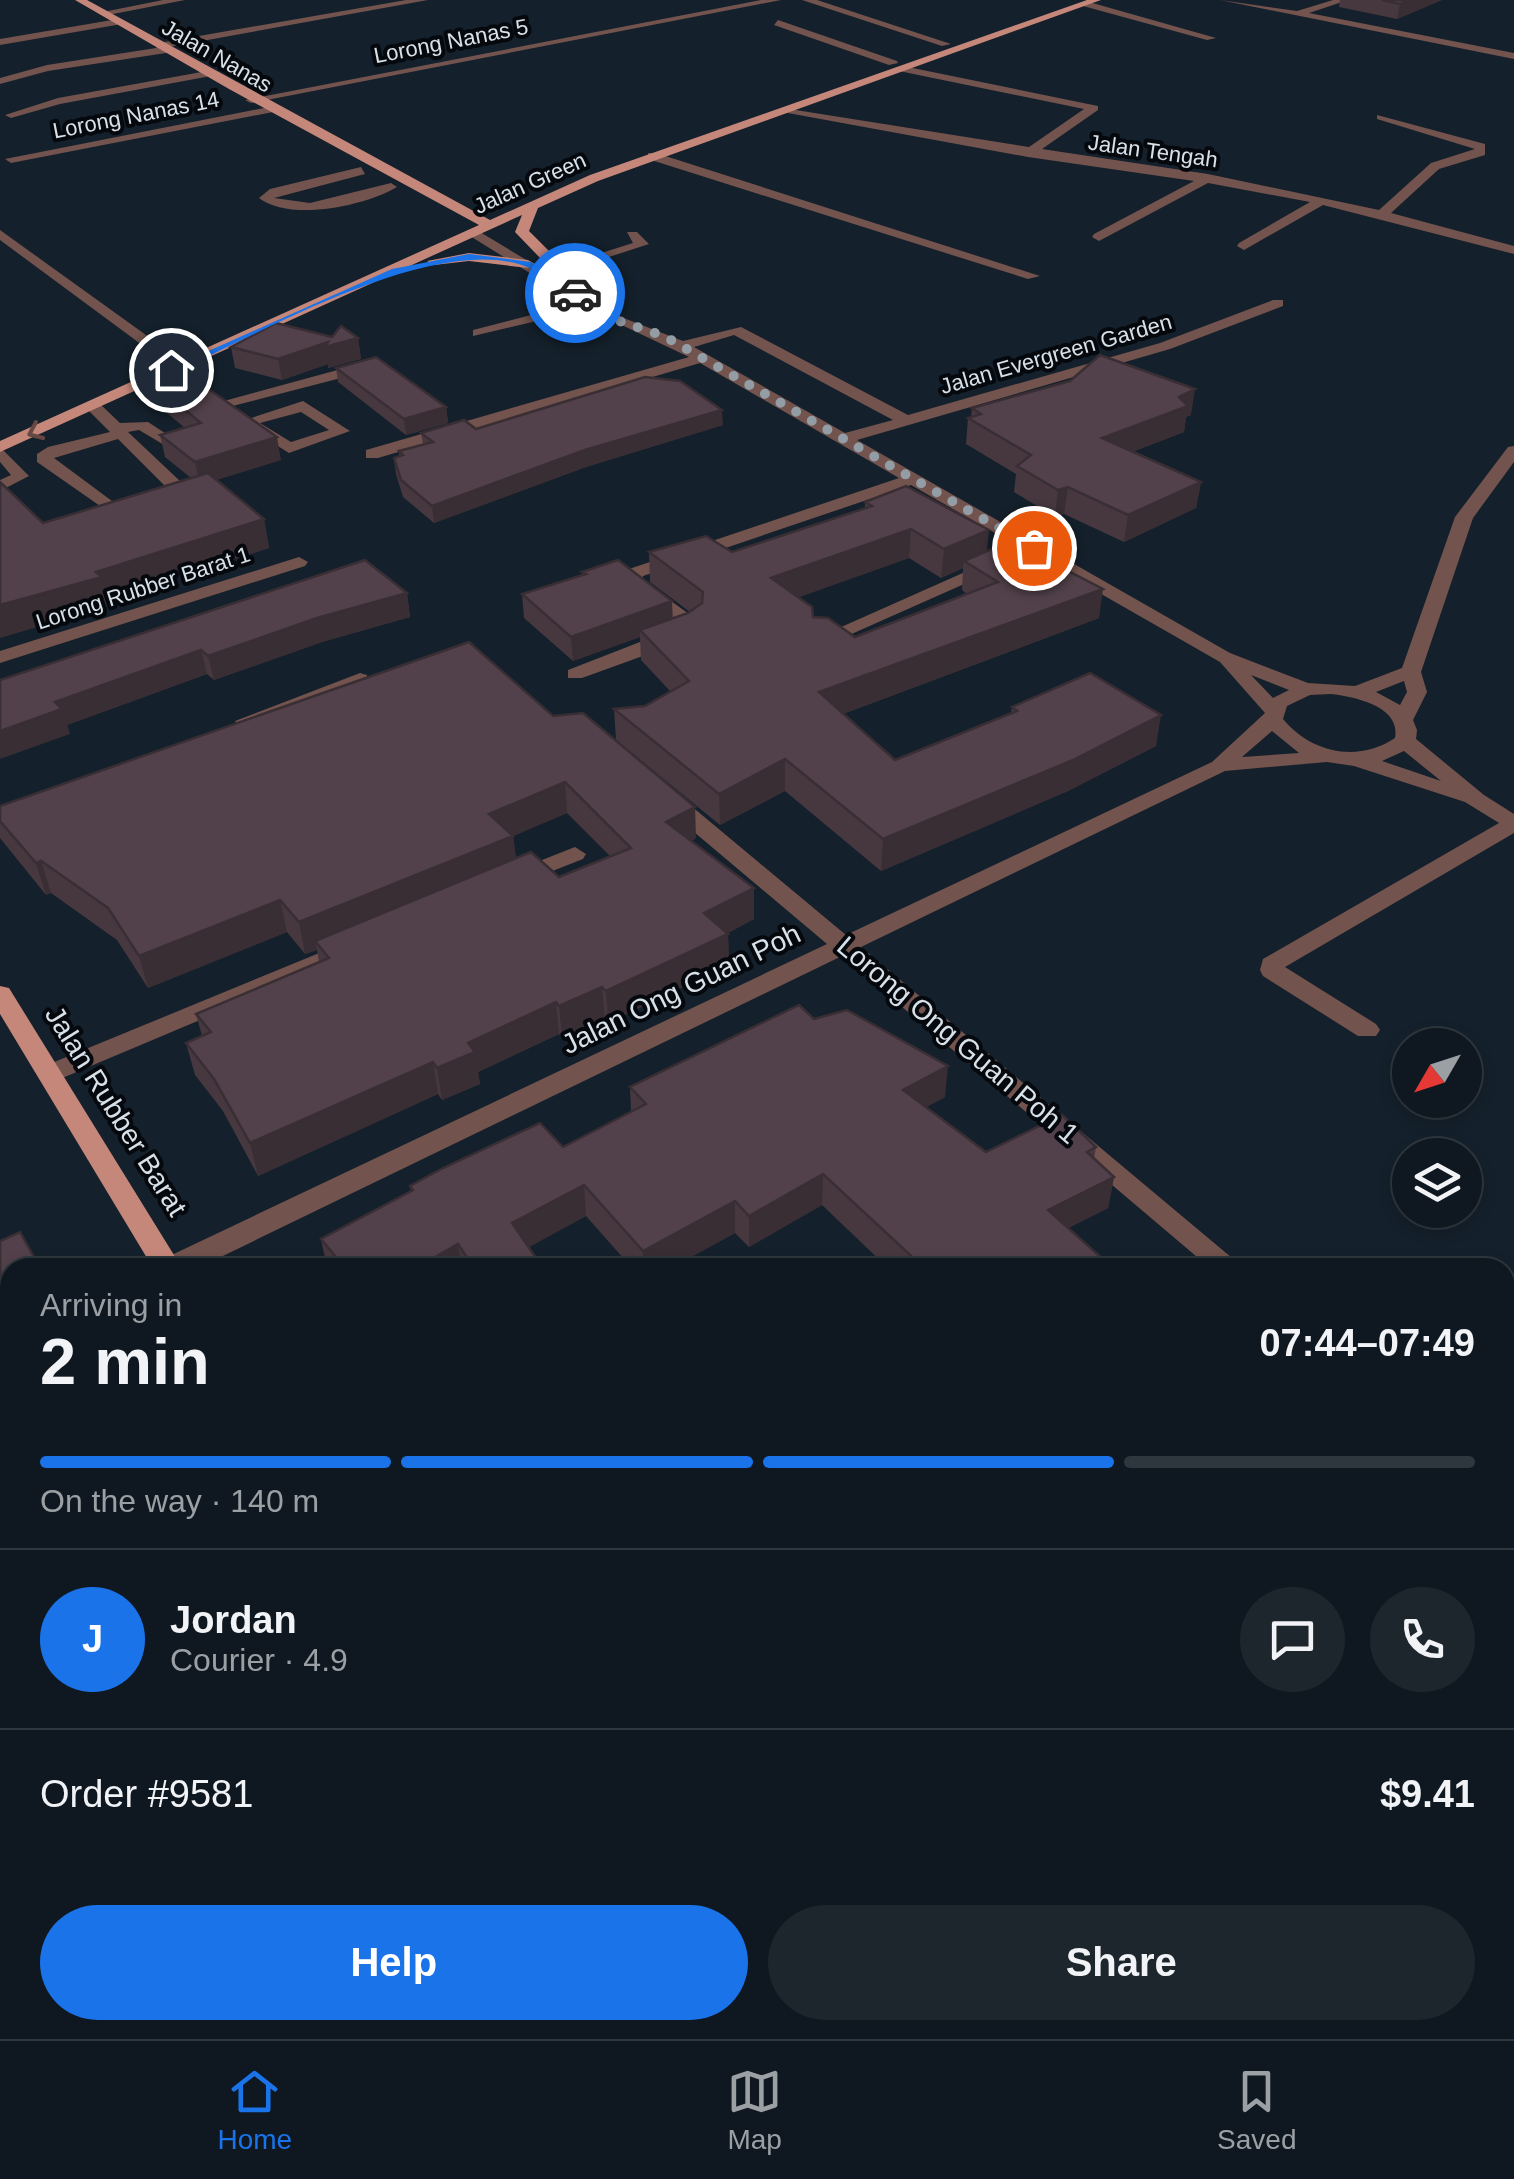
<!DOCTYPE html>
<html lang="en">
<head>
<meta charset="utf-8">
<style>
	:root { --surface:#0f1820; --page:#1d252d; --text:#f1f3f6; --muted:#9ba0a5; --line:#2f373e; --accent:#1a73e8 }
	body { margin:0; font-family:Arial,sans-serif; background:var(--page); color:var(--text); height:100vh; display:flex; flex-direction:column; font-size:38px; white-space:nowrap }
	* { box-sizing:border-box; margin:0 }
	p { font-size:32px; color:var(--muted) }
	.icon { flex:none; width:55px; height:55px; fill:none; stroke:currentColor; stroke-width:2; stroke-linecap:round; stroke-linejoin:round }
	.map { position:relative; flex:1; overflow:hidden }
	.side { position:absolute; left:0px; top:1258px; width:1515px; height:782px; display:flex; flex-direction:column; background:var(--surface); border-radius:30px 30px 0 0; box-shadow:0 5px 15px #0003,0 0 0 2px var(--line) }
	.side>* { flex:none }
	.needle { width:65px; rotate:231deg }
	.tools { position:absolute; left:1392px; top:1028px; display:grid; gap:20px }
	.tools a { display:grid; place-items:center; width:90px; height:90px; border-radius:50%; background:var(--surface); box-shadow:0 5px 15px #0003,0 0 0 2px var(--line); font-size:50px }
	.pin { position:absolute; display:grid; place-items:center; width:85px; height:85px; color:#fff; margin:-42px; border:5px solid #fff; border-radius:50%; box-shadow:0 2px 10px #0007 }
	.courier { position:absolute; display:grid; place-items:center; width:100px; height:100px; margin:-50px; border:8px solid #1a73e8; border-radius:50%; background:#fff; color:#222; box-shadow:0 2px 12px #0007 }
	.summary em { font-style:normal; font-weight:600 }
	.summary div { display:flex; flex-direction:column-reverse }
	.summary { display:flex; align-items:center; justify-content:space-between; height:170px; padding:0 40px }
	h1 { font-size:65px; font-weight:600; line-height:75px }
	.bar { display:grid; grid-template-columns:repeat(4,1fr); gap:15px 10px; align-content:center; height:120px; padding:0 40px }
	.bar i { height:12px; border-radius:8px; background:var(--line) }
	.bar .selected { background:var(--accent) }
	.bar p { grid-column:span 4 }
	.line { display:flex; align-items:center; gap:25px; padding:0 40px; border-top:2px solid var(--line) }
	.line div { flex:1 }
	.round { display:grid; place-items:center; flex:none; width:105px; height:105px; border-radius:52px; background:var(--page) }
	.action { display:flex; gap:20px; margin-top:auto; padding:20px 40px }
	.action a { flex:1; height:115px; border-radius:60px; background:var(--accent); color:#fff; font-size:40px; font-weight:600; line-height:115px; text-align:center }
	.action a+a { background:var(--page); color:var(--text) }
	.tab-bar { display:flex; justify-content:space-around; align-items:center; height:140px; border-top:2px solid var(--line); background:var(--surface); font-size:28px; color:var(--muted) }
	.tab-bar a { display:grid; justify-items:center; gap:5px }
	.tab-bar .selected { color:var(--accent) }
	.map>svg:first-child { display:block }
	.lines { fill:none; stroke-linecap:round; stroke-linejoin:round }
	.minor { fill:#72534d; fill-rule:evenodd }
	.major { fill:#c5877a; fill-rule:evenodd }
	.wall { fill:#473840; fill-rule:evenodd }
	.shaded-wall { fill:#392e34 }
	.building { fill:#52414a; stroke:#392e34; stroke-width:2.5 }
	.oneway { stroke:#654844 }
	.route { fill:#1a73e8 }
	.done { stroke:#939da6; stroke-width:10; stroke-dasharray:0 18 }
	.labels { text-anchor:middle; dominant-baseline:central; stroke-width:8; stroke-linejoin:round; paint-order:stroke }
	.far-street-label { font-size:22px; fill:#d8e0e8; stroke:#05090e }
	.street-label { font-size:28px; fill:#d8e0e8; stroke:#05090e }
</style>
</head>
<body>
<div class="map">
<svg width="1514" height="2039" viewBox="0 0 1514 2039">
	<rect width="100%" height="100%" fill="#14202b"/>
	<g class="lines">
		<!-- minor -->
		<g class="minor">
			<path d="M 163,0 L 185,0 L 103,16 L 98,13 Z"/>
			<path d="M 406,0 L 428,0 L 169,47 L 171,50 L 166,53 L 48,71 L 0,84 L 0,78 L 47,65 L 156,48 L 159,43 Z"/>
			<path d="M 761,0 L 781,0 L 251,103 L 245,100 Z"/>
			<path d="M 802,0 L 817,0 L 951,44 L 942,46 Z"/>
			<path d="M 1220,0 L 1297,11 L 1333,0 L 1348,0 L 1309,13 L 1514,53 L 1514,59 Z"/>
			<path d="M 1083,2 L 1089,2 L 1216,38 L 1207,40 L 1083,6 Z"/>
			<path d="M 118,19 L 122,24 L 0,45 L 0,39 Z"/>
			<path d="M 778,20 L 897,61 L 898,63 L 889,65 L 774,25 Z"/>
			<path d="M 903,66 L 1098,106 L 1098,110 L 1042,149 L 1208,174 L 1379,210 L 1431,163 L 1475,149 L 1377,119 L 1377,115 L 1485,144 L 1485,155 L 1439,169 L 1391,213 L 1514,246 L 1514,254 L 1323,205 L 1244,250 L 1237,246 L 1239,243 L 1310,202 L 1208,183 L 1099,241 L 1092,237 L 1094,234 L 1194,181 L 1028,157 L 777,111 L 783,108 L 1029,147 L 1084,109 L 899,71 Z"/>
			<path d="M 207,71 L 211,76 L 60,104 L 11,118 L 5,115 L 58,98 Z"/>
			<path d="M 269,107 L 273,112 L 11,163 L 5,159 Z"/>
			<path d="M 648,153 L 656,153 L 1040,276 L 1028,279 L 648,159 Z"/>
			<path d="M 361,167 L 365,174 L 274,198 L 310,203 L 391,183 L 397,187 C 365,206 290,222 259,198 L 270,189 Z"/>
			<path d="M 475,229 L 621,317 L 683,341 L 741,327 L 908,415 L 1160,343 L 1273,300 L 1283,300 L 1283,306 L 1170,349 L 857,440 L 1230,653 L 1308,683 L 1355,686 L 1402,668 L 1455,517 L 1508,447 L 1514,446 L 1514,462 L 1473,518 L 1421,672 L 1427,692 L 1413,720 L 1417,730 L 1416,739 L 1484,795 L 1514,814 L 1514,833 L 1285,967 L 1376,1024 L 1380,1030 L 1376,1036 L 1358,1036 L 1263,976 L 1260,970 L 1263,959 L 1499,823 L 1465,802 L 1354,766 L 1327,762 L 1225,771 L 861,947 L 1244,1268 L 1210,1268 L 842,956 L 198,1268 L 157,1268 L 161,1260 L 827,944 L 662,805 L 659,800 L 662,795 L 678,795 L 846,935 L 1212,762 L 1265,713 L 1220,662 L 911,485 L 643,576 L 642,580 L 700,622 L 700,630 L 687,640 L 582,678 L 568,678 L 568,670 L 681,626 L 625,586 L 623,582 L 629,569 L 899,478 L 700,363 L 378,458 L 366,458 L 366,450 L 689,357 L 588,309 L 473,336 L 473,330 L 578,303 L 470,236 L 468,233 ZM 734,335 L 893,420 L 845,433 L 694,347 ZM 1251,675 L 1289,690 L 1273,698 ZM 1404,681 L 1407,692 L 1400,705 L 1376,692 ZM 1331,694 C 1355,697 1401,706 1395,738 C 1358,763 1311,753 1283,719 L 1287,706 L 1310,695 ZM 1272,731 L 1299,753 L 1242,757 ZM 1404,751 L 1441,781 L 1382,761 Z"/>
			<path d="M 0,230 L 171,353 L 171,359 L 161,359 L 0,240 Z"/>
			<path d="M 627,232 L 637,232 L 649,244 L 569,270 L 557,267 L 633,243 Z"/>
			<path d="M 367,362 L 375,367 L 372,370 L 221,409 L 213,404 Z"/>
			<path d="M 303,401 L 350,431 L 289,453 L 239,422 ZM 301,412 L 329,430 L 291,442 L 260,423 Z"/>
			<path d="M 87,403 L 99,403 L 120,423 L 148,422 L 177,441 L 177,447 L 171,449 L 139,430 L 128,432 L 181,482 L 181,496 L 113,515 L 37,462 L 37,454 L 48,447 L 110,432 L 87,409 ZM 118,439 L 166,487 L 166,489 L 116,504 L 54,458 Z"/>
			<path d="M 0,447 L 29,476 L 0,491 L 0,480 L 11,475 L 0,462 Z"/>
			<path d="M 299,557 L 308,562 L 305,566 L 0,663 L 0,651 Z"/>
			<path d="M 992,560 L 998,561 L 998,569 L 829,644 L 822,646 L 812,640 Z"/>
			<path d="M 360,673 L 367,675 L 367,683 L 252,725 L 238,725 L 235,721 Z"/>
			<path d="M 575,847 L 586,854 L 583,859 L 517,885 L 506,878 L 509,873 Z"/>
			<path d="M 351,940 L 359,943 L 363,948 L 359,953 L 60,1079 L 42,1079 L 38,1073 L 42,1067 Z"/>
			<path d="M 10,1358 L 10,1383 L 0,1386 L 0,1361 Z"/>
			<path d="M 1514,1388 L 1514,1417 L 1505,1420 L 1505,1391 Z"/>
			<path d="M 1505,1485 L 1514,1488 L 1514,1521 L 1505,1518 Z"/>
		</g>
		<!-- major -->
		<g class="major">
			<path d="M 75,0 L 87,0 L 490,220 L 590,175 L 1087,0 L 1101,0 L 598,181 L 538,208 L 529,231 L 552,254 L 552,260 L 542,260 L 515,232 L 522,215 L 0,452 L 0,441 L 479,225 L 229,89 Z"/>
			<path d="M 469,253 L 528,260 L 535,264 L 528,268 L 469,261 L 434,265 L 427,261 Z"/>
			<path d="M 0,986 L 9,988 L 182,1268 L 153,1268 L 0,1014 Z"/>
			<path d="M 637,2030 L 679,2030 L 683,2039 L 641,2039 Z"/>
		</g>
	</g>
	<!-- wall -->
	<g class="wall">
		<path d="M 1340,0 L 1442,0 L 1397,19 L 1339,7 Z"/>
		<path d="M 332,337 L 358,338 L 361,359 L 328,368 L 328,364 L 282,380 L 235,368 L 231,347 Z"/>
		<path d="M 336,368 L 446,407 L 448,423 L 406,435 L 338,382 Z"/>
		<path d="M 150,381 L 281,460 L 216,480 L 264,519 L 269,548 L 108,600 L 109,606 L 43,523 L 191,478 L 165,457 L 160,435 L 185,428 L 155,403 Z"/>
		<path d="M 972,408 L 1191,415 L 1186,417 L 1184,432 L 1132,452 L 1201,482 L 1196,508 L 1124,542 L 1064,514 L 1055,517 L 1014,492 L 1016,474 L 966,444 L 968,418 L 971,417 Z"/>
		<path d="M 723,425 L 586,467 L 434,523 L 403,497 L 396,474 L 394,458 L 399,456 L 399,451 L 423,444 L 421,433 L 476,429 Z"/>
		<path d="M 865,502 L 987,551 L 1099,618 L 843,714 L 895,760 L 1011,713 L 1012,707 L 1156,746 L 1068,791 L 881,871 L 785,791 L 720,825 L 616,740 L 614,709 L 645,706 L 670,691 L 641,660 L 640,637 L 573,661 L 524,618 L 522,594 L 583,575 L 582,572 L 673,619 L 690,612 L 650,582 L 649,552 L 732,552 L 865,508 ZM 909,558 L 941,578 L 963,568 L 962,590 L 967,594 L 855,637 L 813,617 L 799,597 Z"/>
		<path d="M 407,593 L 410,617 L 322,642 L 214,680 L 207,674 L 67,725 L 70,734 L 0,680 Z"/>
		<path d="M 553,716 L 696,838 L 691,841 L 754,888 L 754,919 L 728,933 L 729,965 L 608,1023 L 605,1019 L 562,1038 L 559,1034 L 478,1072 L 480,1084 L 442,1100 L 438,1094 L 258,1176 L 223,1111 L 195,1075 L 186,1043 L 202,1036 L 196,1014 L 319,962 L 317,950 L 305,954 L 287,932 L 148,988 L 117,940 L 51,893 L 46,895 L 0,838 L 0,806 ZM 567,813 L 610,856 L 559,877 L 516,858 L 513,836 Z"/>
		<path d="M 814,1019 L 945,1097 L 926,1107 L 986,1152 L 1096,1147 L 1094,1158 L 1114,1177 L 1108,1208 L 1068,1228 L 1113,1268 L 888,1268 L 822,1205 L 749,1247 L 735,1233 L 671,1268 L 632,1268 L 586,1216 L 529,1247 L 543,1268 L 327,1268 L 321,1239 L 411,1191 L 410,1186 L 563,1147 L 631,1112 L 630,1087 Z"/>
		<path d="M 1236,2030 L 1280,2030 L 1267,2039 L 1242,2039 Z"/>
	</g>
	<!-- shaded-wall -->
	<g class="shaded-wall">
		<path d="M 1409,0 L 1442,0 L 1397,19 L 1400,4 Z"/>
		<path d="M 358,338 L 361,359 L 328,368 L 328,364 L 282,380 L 278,359 L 328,342 Z"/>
		<path d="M 1195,389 L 1191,415 L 1186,417 L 1184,432 L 1098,465 L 1102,438 Z"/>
		<path d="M 446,407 L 448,423 L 406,435 L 404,419 Z"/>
		<path d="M 722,410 L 723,425 L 586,467 L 434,523 L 432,506 L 585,450 Z"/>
		<path d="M 277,437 L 281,460 L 200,485 L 195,462 Z"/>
		<path d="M 1201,482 L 1196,508 L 1124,542 L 1128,515 Z"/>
		<path d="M 1068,487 L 1064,514 L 1055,517 L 1058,490 Z"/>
		<path d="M 264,519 L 269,548 L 108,600 L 109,606 L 0,638 L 0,605 L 96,572 Z"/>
		<path d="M 911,529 L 909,558 L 771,607 L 771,578 Z"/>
		<path d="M 989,530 L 986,559 L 964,561 L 963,568 L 941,578 L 944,549 Z"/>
		<path d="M 1103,589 L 1099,618 L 818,723 L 819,692 Z"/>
		<path d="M 407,593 L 410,617 L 322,642 L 214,680 L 208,656 L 317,618 Z"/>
		<path d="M 672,601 L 673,625 L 640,630 L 640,637 L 573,661 L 571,637 Z"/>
		<path d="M 201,650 L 207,674 L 67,725 L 70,734 L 0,759 L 0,731 L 55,702 Z"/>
		<path d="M 1161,715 L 1156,746 L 1068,791 L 881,871 L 883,839 Z"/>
		<path d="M 785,759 L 785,791 L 720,825 L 719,794 Z"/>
		<path d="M 565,782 L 567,813 L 513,836 L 517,867 L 315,941 L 317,950 L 305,954 L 299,922 L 489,814 Z"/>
		<path d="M 695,807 L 696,838 L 667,853 L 666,822 Z"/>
		<path d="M 41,861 L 51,893 L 46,895 L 36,863 Z"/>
		<path d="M 754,888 L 754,919 L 710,942 L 728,934 L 729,965 L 608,1023 L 606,991 L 704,913 Z"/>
		<path d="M 280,900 L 287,932 L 148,988 L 139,956 Z"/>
		<path d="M 602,987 L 605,1019 L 562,1038 L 559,1006 Z"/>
		<path d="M 556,1002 L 559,1034 L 478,1072 L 480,1084 L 442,1100 L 437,1068 L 468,1043 Z"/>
		<path d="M 433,1062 L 438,1094 L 258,1176 L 250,1143 Z"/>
		<path d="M 948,1066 L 945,1097 L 901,1121 L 903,1090 Z"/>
		<path d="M 823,1174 L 822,1205 L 749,1247 L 749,1216 Z"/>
		<path d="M 1114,1177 L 1108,1208 L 1043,1241 L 1048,1210 Z"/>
		<path d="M 584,1185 L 586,1216 L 516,1254 L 512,1223 Z"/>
		<path d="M 735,1201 L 735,1233 L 671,1268 L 644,1268 L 643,1251 Z"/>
		<path d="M 458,1244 L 462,1268 L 416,1268 Z"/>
		<path d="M 10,1304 L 10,1336 L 0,1341 L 0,1309 Z"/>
		<path d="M 1514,1809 L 1514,1825 L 1505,1834 L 1505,1818 Z"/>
		<path d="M 1259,2030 L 1280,2030 L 1267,2039 L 1255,2039 Z"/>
	</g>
	<!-- building -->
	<g class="building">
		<path d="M 1382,0 L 1409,0 L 1400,4 Z"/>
		<path d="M 276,323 L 332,337 L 341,326 L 358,338 L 325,347 L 328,342 L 278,359 L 231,347 Z"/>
		<path d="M 1100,355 L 1195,389 L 1179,397 L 1188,406 L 1102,438 L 1201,482 L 1128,515 L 1068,487 L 1058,490 L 1017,466 L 1031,455 L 968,418 L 981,414 L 972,408 L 1070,381 Z"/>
		<path d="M 376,357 L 446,407 L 404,419 L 336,368 Z"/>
		<path d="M 167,360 L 277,437 L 195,462 L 160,435 L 201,423 L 150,381 Z"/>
		<path d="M 645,377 L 680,381 L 722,410 L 585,450 L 432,506 L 401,480 L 394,458 L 403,455 L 399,451 L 433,442 L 421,433 L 464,420 L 476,429 Z"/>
		<path d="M 208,473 L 264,519 L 96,572 L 102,577 L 0,605 L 0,482 L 43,523 Z"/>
		<path d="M 906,486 L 989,530 L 944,549 L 911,529 L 771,578 L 812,607 L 813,617 L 828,618 L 855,637 L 998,582 L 964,561 L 1010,541 L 1103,589 L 819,692 L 895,760 L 1017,711 L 1012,707 L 1090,673 L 1161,715 L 1073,760 L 883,839 L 785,759 L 719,794 L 614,709 L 645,706 L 689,681 L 640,630 L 688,613 L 702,603 L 703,592 L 649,552 L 706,536 L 732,552 L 872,506 L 865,502 Z"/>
		<path d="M 365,560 L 407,593 L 317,618 L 208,656 L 201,650 L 55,702 L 62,709 L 0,731 L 0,680 Z"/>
		<path d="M 618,560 L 672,601 L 571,637 L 522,594 L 586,574 L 582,572 Z"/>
		<path d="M 469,642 L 553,716 L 583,713 L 695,807 L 666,822 L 754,888 L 704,913 L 728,934 L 606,991 L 602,987 L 559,1006 L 556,1002 L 468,1043 L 475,1052 L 437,1068 L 433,1062 L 250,1143 L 214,1079 L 186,1043 L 211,1032 L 196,1014 L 329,958 L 315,941 L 531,852 L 559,877 L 631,848 L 565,782 L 489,814 L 513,836 L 299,922 L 280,900 L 139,956 L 108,908 L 41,861 L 36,863 L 0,821 L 0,806 Z"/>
		<path d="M 799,1005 L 814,1019 L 847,1010 L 948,1066 L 903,1090 L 986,1152 L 1062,1115 L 1096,1147 L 1087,1152 L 1114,1177 L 1048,1210 L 1113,1268 L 924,1268 L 823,1174 L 749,1216 L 735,1201 L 643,1251 L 584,1185 L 512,1223 L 543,1268 L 474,1268 L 458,1244 L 416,1268 L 345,1268 L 321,1239 L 413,1190 L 410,1186 L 443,1168 L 540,1123 L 563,1147 L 646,1104 L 630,1087 Z"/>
		<path d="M 20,1232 L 40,1268 L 10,1268 L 10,1304 L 0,1309 L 0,1241 Z"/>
		<path d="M 1514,1543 L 1514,1809 L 1505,1818 L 1505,1544 L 1509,1548 Z"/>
		<path d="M 881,2030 L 1175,2030 L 1183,2039 L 870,2039 Z"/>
	</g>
	<!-- one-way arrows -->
	<defs><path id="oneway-chevron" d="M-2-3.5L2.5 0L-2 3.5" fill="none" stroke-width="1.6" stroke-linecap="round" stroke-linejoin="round" transform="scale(2.5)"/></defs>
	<use class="oneway" href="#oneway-chevron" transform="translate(35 432) rotate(156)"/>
	<!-- route -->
	<path class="route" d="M 469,254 L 531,262 L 580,293 L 572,295 C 558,286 542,273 527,267 C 437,231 259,334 175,372 L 166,370 L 392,269 Z"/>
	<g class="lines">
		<!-- done -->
		<path class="done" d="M 575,293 L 616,320 L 664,336 L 1034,548"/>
	</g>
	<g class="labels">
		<!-- far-street labels -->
		<g class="far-street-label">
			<text transform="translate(451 41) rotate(-11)">Lorong Nanas 5</text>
			<text transform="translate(217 56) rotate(30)">Jalan Nanas</text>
			<text transform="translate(136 115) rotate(-11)">Lorong Nanas 14</text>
			<text transform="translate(1153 151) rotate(8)">Jalan Tengah</text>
			<text transform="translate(530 183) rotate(-24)">Jalan Green</text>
			<text transform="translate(1056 354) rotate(-16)">Jalan Evergreen Garden</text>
			<text transform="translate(143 588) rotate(-18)">Lorong Rubber Barat 1</text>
		</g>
		<!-- street labels -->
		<g class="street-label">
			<text transform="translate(681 989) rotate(-26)">Jalan Ong Guan Poh</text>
			<text transform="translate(958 1040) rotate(40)">Lorong Ong Guan Poh 1</text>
			<text transform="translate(116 1111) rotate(58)">Jalan Rubber Barat</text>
		</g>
	</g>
</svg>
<div class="tools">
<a><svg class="needle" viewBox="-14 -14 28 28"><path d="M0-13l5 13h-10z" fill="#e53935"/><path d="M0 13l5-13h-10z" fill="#9ba0a5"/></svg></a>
<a><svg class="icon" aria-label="layers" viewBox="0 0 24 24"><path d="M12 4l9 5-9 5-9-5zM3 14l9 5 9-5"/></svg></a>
</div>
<div class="pin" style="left:1034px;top:548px;background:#ea580c"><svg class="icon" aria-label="bag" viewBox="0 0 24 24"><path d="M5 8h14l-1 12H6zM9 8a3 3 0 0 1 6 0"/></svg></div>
<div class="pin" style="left:171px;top:370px;background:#1f2937"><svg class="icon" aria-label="home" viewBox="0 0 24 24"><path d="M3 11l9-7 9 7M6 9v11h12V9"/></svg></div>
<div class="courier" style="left:575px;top:293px"><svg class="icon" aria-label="car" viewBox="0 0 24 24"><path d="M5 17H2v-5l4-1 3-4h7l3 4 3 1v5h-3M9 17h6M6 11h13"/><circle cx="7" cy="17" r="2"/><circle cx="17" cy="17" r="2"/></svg></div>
<section class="side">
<div class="summary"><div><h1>2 min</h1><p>Arriving in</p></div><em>07:44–07:49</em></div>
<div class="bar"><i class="selected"></i><i class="selected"></i><i class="selected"></i><i></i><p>On the way · 140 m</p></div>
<div class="line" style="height:180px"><b class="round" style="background:var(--accent);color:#fff">J</b><div><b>Jordan</b><p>Courier · 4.9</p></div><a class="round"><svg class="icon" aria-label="chat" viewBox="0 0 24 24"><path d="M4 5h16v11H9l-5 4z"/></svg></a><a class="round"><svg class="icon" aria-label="phone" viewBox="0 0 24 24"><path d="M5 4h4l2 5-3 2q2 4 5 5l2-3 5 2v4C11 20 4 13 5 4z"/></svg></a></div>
<div class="line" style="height:130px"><div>Order #9581</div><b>$9.41</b></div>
<div class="action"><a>Help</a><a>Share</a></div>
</section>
</div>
<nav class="tab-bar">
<a class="selected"><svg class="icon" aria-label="home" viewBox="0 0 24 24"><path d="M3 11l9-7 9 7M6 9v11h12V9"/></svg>Home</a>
<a><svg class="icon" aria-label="map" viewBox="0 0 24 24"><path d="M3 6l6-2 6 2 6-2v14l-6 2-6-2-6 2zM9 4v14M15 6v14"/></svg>Map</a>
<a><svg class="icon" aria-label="saved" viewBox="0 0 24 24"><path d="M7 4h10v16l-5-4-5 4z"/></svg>Saved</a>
</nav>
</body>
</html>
